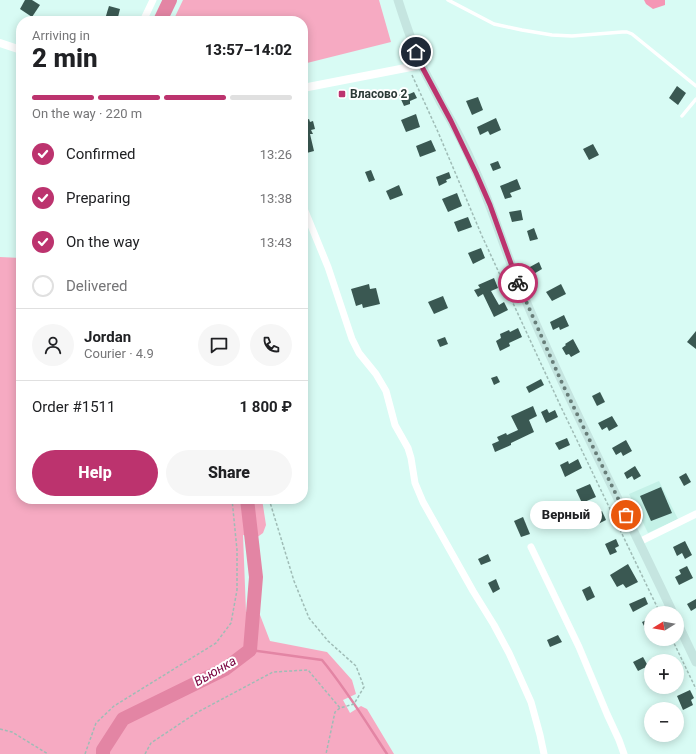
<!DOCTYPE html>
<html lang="en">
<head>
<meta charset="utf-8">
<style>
	:root { --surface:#fff; --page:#f6f6f6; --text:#202124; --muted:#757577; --line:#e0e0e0; --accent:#bc336e }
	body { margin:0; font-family:Roboto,sans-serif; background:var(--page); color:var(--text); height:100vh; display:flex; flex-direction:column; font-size:15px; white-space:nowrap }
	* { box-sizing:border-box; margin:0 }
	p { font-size:13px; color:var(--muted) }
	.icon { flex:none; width:22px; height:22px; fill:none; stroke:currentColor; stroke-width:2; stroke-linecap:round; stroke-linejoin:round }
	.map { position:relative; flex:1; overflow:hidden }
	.panel { position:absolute; left:16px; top:16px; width:292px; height:488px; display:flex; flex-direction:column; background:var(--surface); border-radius:16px; box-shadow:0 2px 10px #0003 }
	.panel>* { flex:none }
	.needle { width:26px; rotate:259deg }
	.fabs { position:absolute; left:644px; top:606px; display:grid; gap:8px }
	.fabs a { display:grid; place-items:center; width:40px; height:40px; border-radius:50%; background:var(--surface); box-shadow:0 2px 10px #0003; font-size:20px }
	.pin { position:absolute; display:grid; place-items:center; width:34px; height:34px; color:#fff; margin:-17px; border:2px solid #fff; border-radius:50%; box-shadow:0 1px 4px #0007 }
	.courier { position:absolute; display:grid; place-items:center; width:40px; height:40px; margin:-20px; border:3px solid #bc336e; border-radius:50%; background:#fff; color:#222; box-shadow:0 1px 5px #0007 }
	.bubble { position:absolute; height:28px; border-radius:14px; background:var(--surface); box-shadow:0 2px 10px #0003; font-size:13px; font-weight:800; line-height:28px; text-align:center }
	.head em { font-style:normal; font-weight:800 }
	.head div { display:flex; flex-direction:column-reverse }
	.head { display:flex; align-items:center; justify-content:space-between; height:68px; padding:0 16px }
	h1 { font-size:26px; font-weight:800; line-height:30px }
	.bar { display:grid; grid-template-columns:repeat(4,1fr); gap:6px 4px; align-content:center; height:48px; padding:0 16px }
	.bar i { height:5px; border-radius:3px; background:var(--line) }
	.bar .on { background:var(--accent) }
	.bar p { grid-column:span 4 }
	.line { display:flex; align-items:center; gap:10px; padding:0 16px; border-top:1px solid var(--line) }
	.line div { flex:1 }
	.round { display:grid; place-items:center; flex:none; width:42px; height:42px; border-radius:21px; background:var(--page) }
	ol { padding:0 16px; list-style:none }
	li { display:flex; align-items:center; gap:12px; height:44px }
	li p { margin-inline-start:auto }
	li .icon { padding:4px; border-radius:50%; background:var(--accent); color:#fff; stroke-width:4 }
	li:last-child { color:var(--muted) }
	li i { width:22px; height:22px; border:2px solid var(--line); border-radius:50% }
	.action { display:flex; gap:8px; margin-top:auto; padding:8px 16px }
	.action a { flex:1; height:46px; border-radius:24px; background:var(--accent); color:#fff; font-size:16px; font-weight:800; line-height:46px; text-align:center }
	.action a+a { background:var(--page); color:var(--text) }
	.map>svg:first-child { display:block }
	.built { fill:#c4f1e7 }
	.green { fill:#f6aac2 }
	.forest { fill:#f596b5 }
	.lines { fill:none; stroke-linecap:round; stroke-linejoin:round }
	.stream { stroke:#e385a4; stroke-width:2.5 }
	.river { stroke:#e385a4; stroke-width:14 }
	.building { fill:#3a5852 }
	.path { stroke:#9fbcb6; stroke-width:1.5; stroke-dasharray:3 2; stroke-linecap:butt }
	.service { stroke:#fff; stroke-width:3.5 }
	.minor { stroke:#fff; stroke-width:7 }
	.tertiary { stroke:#fff; stroke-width:8 }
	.secondary { stroke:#c5e5e0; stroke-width:9 }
	.done { stroke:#687e79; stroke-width:4; stroke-dasharray:0 7.2 }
	.route { stroke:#bc336e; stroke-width:5 }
	.poi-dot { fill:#bc336e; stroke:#fff; stroke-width:1.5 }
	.labels { text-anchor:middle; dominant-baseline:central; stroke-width:4; stroke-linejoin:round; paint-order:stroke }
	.poi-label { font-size:12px; font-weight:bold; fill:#2c3a37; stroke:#fff; text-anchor:start }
	.water-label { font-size:13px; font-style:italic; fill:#78013e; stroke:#fff }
</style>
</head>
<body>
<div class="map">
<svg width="696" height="754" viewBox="0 0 696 754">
	<rect width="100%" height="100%" fill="#d8fbf4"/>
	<!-- built -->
	<path class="built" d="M 659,481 L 678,519 L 648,533 L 629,494 Z"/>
	<!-- green -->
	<g class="green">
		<path d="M 183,0 L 379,0 L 391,42 L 303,64 L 303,21 L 173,21 Z"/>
		<path d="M 0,257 L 21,258 L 21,499 L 262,499 L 266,525 L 263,533 L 256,538 L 243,535 L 246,612 L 260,615 L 270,641 L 327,652 L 352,680 L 356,694 L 343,700 L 350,713 L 361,706 L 367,709 L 394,754 L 0,754 Z"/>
	</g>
	<!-- forest -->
	<path class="forest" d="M 644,0 L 665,0 L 665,5 L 653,9 L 646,4 Z"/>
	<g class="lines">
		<!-- stream -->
		<path class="stream" d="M 250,650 L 322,660 C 346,689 366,722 387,754"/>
		<!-- river -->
		<g class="river">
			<path d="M 160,21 L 170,0"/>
			<path d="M 103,754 L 103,750 L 123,719 L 225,669 L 250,650 L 256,577 L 247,499"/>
		</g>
	</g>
	<!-- building -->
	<g class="building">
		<path d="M 25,0 L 32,0 L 40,5 L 32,17 L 20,9 Z"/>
		<path d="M 109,6 L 120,9 L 117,21 L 105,19 Z"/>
		<path d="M 677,86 L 686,93 L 678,105 L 669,98 Z"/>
		<path d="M 414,92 L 417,98 L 410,101 L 410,104 L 404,106 L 399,95 L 406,93 L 407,95 Z"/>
		<path d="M 478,97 L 483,110 L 472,115 L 466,101 Z"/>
		<path d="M 416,114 L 420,127 L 406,132 L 401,120 Z"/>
		<path d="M 496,118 L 501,130 L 490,135 L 488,131 L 480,135 L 477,127 Z"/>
		<path d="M 309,119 L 310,122 L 313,121 L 315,129 L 311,130 L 313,134 L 310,134 L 314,151 L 303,154 L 303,148 L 307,147 L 303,130 L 303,121 Z"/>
		<path d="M 431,140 L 436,151 L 420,157 L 416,146 Z"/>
		<path d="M 593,144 L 599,155 L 589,160 L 583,149 Z"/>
		<path d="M 498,161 L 501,168 L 493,171 L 490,164 Z"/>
		<path d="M 371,170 L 375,180 L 369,182 L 365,172 Z"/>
		<path d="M 449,172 L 451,178 L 446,180 L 447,182 L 439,186 L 436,177 Z"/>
		<path d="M 517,179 L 521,189 L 510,193 L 512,197 L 505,199 L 500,186 Z"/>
		<path d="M 399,185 L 403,195 L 390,200 L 386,191 Z"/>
		<path d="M 457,193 L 462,206 L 448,212 L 442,199 Z"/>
		<path d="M 521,210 L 523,220 L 512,222 L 509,212 Z"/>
		<path d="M 468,217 L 472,227 L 458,232 L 454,222 Z"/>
		<path d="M 534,228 L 538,239 L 530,241 L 527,231 Z"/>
		<path d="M 481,248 L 485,258 L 473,264 L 468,253 Z"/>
		<path d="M 539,262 L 542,269 L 532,275 L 528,268 Z"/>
		<path d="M 494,278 L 498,288 L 491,291 L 499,305 L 504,302 L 508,310 L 494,317 L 483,294 L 478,297 L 474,290 L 480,288 L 478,285 Z"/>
		<path d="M 369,284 L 370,289 L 376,288 L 380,304 L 363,308 L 362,304 L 356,306 L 351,289 Z"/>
		<path d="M 561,284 L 566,294 L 552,301 L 546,292 Z"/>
		<path d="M 443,296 L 448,308 L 434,314 L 428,302 Z"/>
		<path d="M 564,315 L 569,326 L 560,330 L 559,327 L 553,330 L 550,322 Z"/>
		<path d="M 518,328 L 522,337 L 509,343 L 510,346 L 500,351 L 496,341 L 501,338 L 500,334 L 509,330 L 510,332 Z"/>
		<path d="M 696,331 L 696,349 L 687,342 Z"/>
		<path d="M 445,337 L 448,344 L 440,347 L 437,340 Z"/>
		<path d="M 573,339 L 580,352 L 571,357 L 569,354 L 566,355 L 562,348 L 566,345 L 565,344 Z"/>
		<path d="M 497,376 L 500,382 L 494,385 L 491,378 Z"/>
		<path d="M 541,379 L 544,385 L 529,393 L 526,387 Z"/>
		<path d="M 600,392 L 605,402 L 597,406 L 592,396 Z"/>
		<path d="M 533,406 L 537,416 L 529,420 L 534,432 L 511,443 L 511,445 L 495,452 L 492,444 L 499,441 L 497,437 L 506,433 L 507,435 L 518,430 L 511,416 Z"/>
		<path d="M 547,409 L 549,413 L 555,410 L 558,417 L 546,423 L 541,412 Z"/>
		<path d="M 612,416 L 618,426 L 609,431 L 607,427 L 602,430 L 598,423 Z"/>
		<path d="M 567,438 L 570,445 L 559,450 L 555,443 Z"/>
		<path d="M 626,440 L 632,451 L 623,456 L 621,452 L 616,455 L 612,448 Z"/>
		<path d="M 578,459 L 582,468 L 565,477 L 560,465 L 568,461 L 569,464 Z"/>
		<path d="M 635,466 L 641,476 L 634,480 L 632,476 L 627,479 L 624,473 Z"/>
		<path d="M 686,473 L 691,482 L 684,486 L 679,477 Z"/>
		<path d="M 590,484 L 596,497 L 582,503 L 576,490 Z"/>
		<path d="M 661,487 L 672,513 L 651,521 L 640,496 Z"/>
		<path d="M 602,511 L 606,520 L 596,525 L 592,516 Z"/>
		<path d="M 523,517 L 530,534 L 521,537 L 514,521 Z"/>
		<path d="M 616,539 L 619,546 L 615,548 L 617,552 L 610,555 L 605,544 Z"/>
		<path d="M 685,541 L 692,555 L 685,559 L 682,553 L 677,556 L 673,547 Z"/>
		<path d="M 488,554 L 491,561 L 481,565 L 478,559 Z"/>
		<path d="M 628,564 L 638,582 L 626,588 L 623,584 L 617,587 L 610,575 Z"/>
		<path d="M 687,566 L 693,578 L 679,585 L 675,577 L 681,574 L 679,570 Z"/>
		<path d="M 496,579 L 500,589 L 493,593 L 488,583 Z"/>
		<path d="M 590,586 L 595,597 L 587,601 L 582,590 Z"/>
		<path d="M 645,597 L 648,604 L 633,612 L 629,604 Z"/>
		<path d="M 696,599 L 696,608 L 691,611 L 687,604 Z"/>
		<path d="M 651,618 L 651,640 L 642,622 Z"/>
		<path d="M 558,635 L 562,642 L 550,647 L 547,640 Z"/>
		<path d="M 643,657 L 648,666 L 638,671 L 633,662 Z"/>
		<path d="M 690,690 L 694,698 L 691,700 L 693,705 L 683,710 L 677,696 Z"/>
	</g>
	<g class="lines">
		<!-- path -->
		<g class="path">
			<path d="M 412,75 L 438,132 L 482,236 L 561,407 L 660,613"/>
			<path d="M 269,499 L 294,581 L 309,618 L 328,641 L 356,666 L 364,687 L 354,704 L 340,708 L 335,712 L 326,754"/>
			<path d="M 672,639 L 696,689"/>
			<path d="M 0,729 L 12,732 L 48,754"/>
			<path d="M 85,754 L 96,723 L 114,706 L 216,643 L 231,623 L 237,590 L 237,550 L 232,499"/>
			<path d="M 145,754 L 151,743 L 196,713 L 273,672 L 308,670 L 340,708"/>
		</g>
		<!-- service -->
		<g class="service">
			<path d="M 448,0 L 494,24 L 522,30 L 552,35 L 572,36 L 622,32 L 627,32 L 632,34 L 696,86"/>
			<path d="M 682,116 L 696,99"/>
		</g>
		<!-- minor -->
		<g class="minor">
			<path d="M 143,21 L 153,0"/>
			<path d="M 303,206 L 328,267 L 352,339 L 359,353 L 376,374 L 386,391 L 395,425 L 408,448 L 411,458 L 415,483 L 423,502 L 473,591 L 494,625 L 509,653 L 531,702 L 540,735 L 544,754"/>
			<path d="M 639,542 L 696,514"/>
			<path d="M 531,547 L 579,647 L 607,714 L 619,740 L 624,754"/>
		</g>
		<!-- tertiary -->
		<g class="tertiary">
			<path d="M 0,43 L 21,50"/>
			<path d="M 303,88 L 421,65"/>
		</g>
		<!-- secondary -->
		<g class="secondary">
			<path d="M 398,0 C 405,22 412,43 421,64 C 427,77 435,90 441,103 C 454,125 466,148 476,172 C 495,214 507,259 526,301 C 571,407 624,509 673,613"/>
			<path d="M 677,622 L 696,662"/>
		</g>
	</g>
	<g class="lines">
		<!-- done -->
		<path class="done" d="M 518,283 L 562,383 L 626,515"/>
		<!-- route -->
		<path class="route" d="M 416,52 L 421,65 L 451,121 L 476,173 L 490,205 L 518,283"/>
	</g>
	<!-- markers -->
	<rect class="poi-dot" x="338" y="90" width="8" height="8" rx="2"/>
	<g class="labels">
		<!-- poi labels -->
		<g class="poi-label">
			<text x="350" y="94">Власово 2</text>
		</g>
		<!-- water labels -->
		<g class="water-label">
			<text transform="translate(215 671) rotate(-30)">Вьюнка</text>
		</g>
	</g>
</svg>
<div class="fabs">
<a><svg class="needle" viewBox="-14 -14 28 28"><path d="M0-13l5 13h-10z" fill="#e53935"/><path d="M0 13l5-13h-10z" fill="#757577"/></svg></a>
<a>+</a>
<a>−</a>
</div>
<div class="pin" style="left:626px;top:515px;background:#ea580c"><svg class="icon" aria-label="bag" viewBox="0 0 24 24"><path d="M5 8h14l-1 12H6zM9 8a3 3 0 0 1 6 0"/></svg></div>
<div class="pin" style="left:416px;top:52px;background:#1f2937"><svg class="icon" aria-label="home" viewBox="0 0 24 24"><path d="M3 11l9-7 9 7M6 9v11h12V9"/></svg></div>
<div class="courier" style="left:518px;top:283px"><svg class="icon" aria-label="bike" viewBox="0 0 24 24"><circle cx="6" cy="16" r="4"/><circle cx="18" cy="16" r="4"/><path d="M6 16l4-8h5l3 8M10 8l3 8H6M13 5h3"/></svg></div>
<div class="bubble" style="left:530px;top:501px;width:72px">Верный</div>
<section class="panel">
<div class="head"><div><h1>2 min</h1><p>Arriving in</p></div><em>13:57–14:02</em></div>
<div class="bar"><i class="on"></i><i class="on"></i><i class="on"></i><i></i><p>On the way · 220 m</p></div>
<ol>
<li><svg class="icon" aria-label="check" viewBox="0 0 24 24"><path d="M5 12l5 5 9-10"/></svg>Confirmed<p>13:26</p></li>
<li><svg class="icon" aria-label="check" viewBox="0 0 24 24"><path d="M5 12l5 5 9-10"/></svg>Preparing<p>13:38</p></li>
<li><svg class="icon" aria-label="check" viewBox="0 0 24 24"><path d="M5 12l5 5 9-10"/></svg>On the way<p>13:43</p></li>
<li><i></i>Delivered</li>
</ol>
<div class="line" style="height:72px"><a class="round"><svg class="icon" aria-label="person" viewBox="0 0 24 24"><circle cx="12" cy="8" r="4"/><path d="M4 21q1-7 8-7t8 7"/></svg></a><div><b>Jordan</b><p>Courier · 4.9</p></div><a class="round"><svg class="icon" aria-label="chat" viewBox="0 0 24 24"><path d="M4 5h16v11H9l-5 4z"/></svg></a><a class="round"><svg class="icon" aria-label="phone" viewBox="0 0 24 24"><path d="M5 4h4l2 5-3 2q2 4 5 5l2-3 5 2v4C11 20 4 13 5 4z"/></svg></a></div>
<div class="line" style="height:52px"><div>Order #1511</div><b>1 800 ₽</b></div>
<div class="action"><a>Help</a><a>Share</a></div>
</section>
</div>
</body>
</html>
